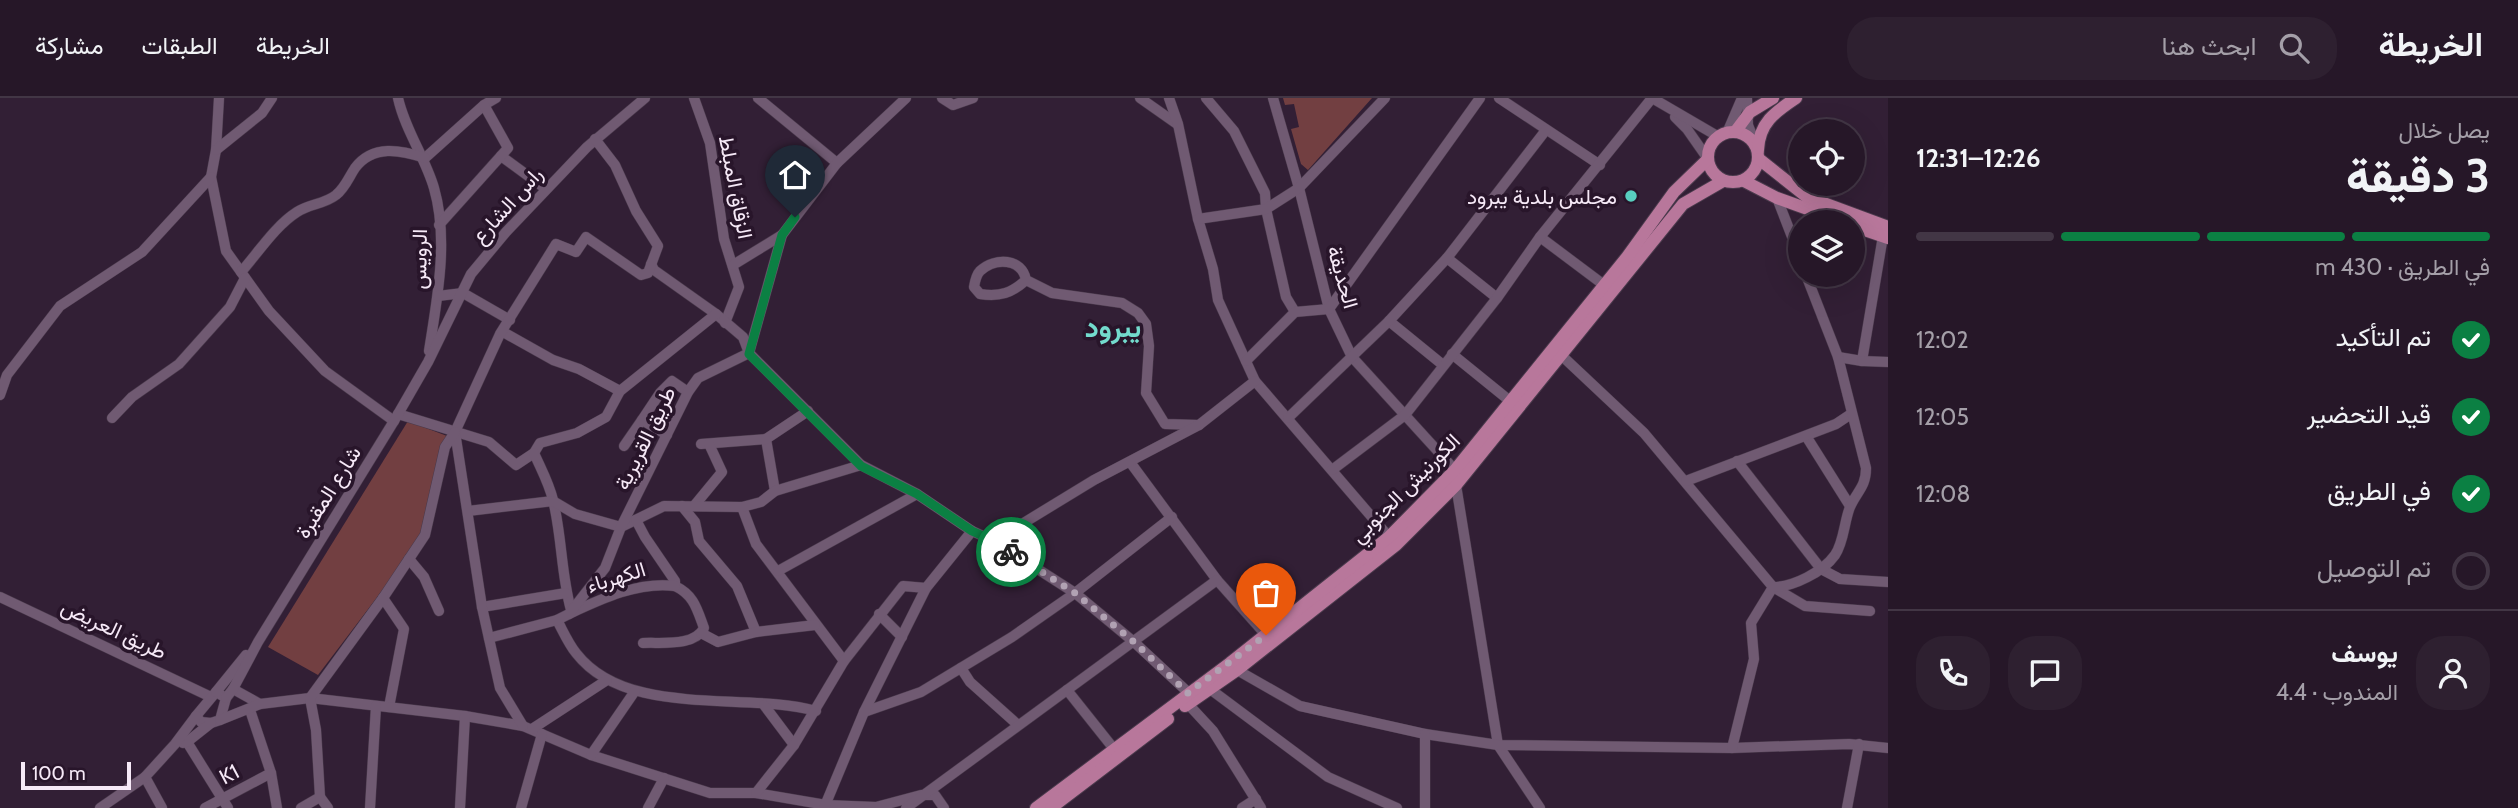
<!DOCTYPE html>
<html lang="ar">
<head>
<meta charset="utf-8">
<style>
	:root { --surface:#261728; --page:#2e2030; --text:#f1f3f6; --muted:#a49fa8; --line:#423645; --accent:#0b8043 }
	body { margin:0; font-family:Cabin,Vazirmatn,sans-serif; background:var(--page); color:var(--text); direction:rtl; height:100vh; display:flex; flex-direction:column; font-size:26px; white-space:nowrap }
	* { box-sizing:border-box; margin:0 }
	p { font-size:23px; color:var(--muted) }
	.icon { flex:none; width:38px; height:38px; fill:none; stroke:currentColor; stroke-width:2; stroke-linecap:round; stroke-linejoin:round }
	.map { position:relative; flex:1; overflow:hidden; direction:ltr }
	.drawer { display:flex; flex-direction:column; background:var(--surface); width:630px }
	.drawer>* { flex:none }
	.fabs { position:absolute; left:1788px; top:21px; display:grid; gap:14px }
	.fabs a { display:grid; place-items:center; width:77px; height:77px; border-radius:50%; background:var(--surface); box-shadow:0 7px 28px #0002,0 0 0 2px var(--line); font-size:35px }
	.scale { position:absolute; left:21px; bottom:18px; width:110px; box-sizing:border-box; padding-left:7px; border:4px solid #f6e9f7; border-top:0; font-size:19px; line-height:24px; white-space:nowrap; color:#f6e9f7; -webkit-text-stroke:5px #28152a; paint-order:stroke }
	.pin { position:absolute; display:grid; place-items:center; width:60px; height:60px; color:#fff; margin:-72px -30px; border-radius:50% 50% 50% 0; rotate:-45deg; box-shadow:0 0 7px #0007 }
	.pin .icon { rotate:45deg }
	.courier { position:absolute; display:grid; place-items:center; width:70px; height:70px; margin:-35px; border:5px solid #0b8043; border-radius:50%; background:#fff; color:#222; box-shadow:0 2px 9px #0007 }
	.head em { font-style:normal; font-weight:800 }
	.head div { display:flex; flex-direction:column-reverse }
	.head { display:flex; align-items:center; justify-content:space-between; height:119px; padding:0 28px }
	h1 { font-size:46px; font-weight:800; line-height:52px }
	.bar { display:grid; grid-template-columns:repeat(4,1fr); gap:10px 7px; align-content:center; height:84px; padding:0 28px }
	.bar i { height:9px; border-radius:5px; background:var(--line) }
	.bar .active { background:var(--accent) }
	.bar p { grid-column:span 4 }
	.line { display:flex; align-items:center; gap:18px; padding:0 28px; border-top:2px solid var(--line) }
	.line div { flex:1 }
	.round { display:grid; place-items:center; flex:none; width:74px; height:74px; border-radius:28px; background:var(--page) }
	ol { padding:0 28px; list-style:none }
	li { display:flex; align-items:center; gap:21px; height:77px }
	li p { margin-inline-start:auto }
	li .icon { padding:7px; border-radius:50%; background:var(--accent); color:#fff; stroke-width:4 }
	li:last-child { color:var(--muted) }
	li i { width:38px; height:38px; border:4px solid var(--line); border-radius:50% }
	header { display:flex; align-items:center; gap:42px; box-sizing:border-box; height:98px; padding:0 35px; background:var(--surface); border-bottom:2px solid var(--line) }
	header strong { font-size:33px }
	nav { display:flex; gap:38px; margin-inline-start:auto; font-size:24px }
	.search { width:490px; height:63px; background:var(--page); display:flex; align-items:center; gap:18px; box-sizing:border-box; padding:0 24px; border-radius:28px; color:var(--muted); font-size:26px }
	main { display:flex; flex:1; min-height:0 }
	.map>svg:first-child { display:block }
	.green { fill:#723f41 }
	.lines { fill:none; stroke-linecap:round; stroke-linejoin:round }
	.minor-casing { stroke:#4a3a4c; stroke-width:11 }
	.major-casing { stroke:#4a3a4c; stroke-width:14 }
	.minor { stroke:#705a72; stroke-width:10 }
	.major { stroke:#b8779b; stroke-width:12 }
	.done { stroke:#b1a2b3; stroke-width:7; stroke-dasharray:0 12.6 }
	.route { stroke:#0b8043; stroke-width:9 }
	.poi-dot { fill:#58cebf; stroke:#28152a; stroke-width:2.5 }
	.labels { text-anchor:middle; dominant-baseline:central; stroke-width:7; stroke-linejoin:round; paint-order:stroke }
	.street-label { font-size:21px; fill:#f6e9f7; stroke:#28152a }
	.poi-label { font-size:21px; fill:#f6e9f7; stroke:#28152a; text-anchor:end }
	.district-label { font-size:28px; font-weight:bold; fill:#73dbcd; stroke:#28152a }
</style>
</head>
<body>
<header>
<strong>الخريطة</strong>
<div class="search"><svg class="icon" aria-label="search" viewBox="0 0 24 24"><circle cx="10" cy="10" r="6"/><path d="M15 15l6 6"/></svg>ابحث هنا</div>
<nav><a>الخريطة</a><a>الطبقات</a><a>مشاركة</a></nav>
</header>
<main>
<section class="drawer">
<div class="head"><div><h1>3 دقيقة</h1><p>يصل خلال</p></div><em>12:26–12:31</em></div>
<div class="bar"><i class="active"></i><i class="active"></i><i class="active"></i><i></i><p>في الطريق · 430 m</p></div>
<ol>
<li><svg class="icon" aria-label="check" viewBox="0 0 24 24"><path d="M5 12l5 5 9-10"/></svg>تم التأكيد<p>12:02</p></li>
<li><svg class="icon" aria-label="check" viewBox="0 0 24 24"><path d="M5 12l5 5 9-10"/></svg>قيد التحضير<p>12:05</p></li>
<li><svg class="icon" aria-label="check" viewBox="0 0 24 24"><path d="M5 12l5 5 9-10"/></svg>في الطريق<p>12:08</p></li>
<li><i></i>تم التوصيل</li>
</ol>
<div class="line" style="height:126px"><a class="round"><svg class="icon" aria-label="person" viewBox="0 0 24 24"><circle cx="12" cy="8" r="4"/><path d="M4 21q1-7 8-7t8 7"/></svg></a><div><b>يوسف</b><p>المندوب · 4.4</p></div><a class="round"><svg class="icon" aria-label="chat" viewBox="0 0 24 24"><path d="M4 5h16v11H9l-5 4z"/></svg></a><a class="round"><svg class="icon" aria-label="phone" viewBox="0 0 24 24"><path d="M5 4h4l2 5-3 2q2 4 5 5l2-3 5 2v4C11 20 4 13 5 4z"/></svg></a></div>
</section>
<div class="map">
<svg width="1888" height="710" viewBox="0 0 1888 710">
	<rect width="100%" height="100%" fill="#321f35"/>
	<!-- green -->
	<g class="green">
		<path d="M 1283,0 L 1372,0 L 1308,72 L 1301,66 L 1291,31 L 1299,29 L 1294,6 L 1285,7 Z"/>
		<path d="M 408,323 L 447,338 L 420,443 L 318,577 L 268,549 Z"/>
	</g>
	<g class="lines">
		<defs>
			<g id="minor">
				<path d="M 219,0 L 216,52 L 211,79 L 226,153 L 269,213 L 325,273 L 394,323"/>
				<path d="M 398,0 C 405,32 425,59 434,90 C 449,142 437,201 429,253"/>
				<path d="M 694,0 L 710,45 L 724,141 L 739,189 L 725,225"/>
				<path d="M 758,0 L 837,65"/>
				<path d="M 942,0 L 953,7 L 973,0"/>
				<path d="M 1140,0 L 1177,26"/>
				<path d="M 1169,0 L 1178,26 L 1198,121 L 1213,171 L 1218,202 L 1255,283 L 1389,439"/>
				<path d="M 1206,0 L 1234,33 L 1265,95 L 1266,111 L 1286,199 L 1295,214"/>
				<path d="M 1273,0 L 1299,90 L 1329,211 L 1352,259 L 1455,372"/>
				<path d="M 1499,0 L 1600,67"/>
				<path d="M 1747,0 L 1748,27 L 1758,52"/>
				<path d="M 1675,19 L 1687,31 L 1708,61"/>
				<path d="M 1727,35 L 1742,0"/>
				<path d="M 216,52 L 262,15 L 272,0"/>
				<path d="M 501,58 L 546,91"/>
				<path d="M 425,60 L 484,7 L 496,0"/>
				<path d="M 1777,100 L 1801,162"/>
				<path d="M 1198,121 L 1266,111 L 1299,90 L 1385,0"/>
				<path d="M 439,127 L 508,50 L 484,7"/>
				<path d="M 1540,139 L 1604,187"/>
				<path d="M 1447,160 L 1497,200"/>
				<path d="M 651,166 L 654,172 L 716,216 L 743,239 L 749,255 L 861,367 L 917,396 L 972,433 L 994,443 L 1075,495 L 1134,544 L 1192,598"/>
				<path d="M 733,167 L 782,137"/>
				<path d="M 241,174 C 258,155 275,128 297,114 C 309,106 325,106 336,97 C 345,90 349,79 355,70 C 373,46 401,52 425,60"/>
				<path d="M 1026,182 C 1012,195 1000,199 980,196 L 974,189 C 975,183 976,177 980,173 C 995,159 1022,160 1026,182 L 1052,195 L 1122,205 L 1138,215 L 1146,226 L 1149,248 L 1146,295 L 1165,326 L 1199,327"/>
				<path d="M 438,198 L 463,195 L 510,222"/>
				<path d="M 1389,223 L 1443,267"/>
				<path d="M 503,234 L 553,262 L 579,271 L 620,293"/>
				<path d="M 1452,256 L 1510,303"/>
				<path d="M 1560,256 L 1644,335 L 1773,489 L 1805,508 L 1870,513"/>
				<path d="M 1838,259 L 1862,263 L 1883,138"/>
				<path d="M 1246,263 L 1295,214 L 1329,211 L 1480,0"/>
				<path d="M 1862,263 L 1888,264"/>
				<path d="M 0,297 L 7,277 L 60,208 L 142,154 L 211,79"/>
				<path d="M 398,316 L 489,344 L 516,367 L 534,355 L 540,345 L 577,335 L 606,319 L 620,293 L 716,216"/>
				<path d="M 112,320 L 132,299 L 179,266 L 230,209 L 245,180"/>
				<path d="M 1288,320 L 1389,223 L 1447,160 L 1546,32"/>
				<path d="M 667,337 L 642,322 L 660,295 L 672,283 L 688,294"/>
				<path d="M 1806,338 L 1850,408"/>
				<path d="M 766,341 L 775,393"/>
				<path d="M 701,346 L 766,341 L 808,313"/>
				<path d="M 624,348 L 642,322"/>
				<path d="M 534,355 C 541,371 549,385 553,402 C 562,438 561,476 571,512"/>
				<path d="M 1737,363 L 1821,471 L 1840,481 L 1888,484"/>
				<path d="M 1130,364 L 1217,482 L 1266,537"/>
				<path d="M 1332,372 L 1405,317 L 1497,200 L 1540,139 L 1652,0 L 1719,39"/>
				<path d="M 1686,383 L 1836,326 L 1851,316"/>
				<path d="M 1456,387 L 1498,647 L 1540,710"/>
				<path d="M 682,408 L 695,424 L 699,443 L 737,488 L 756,534"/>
				<path d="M 694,408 L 722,374 L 709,346"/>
				<path d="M 742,409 L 756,446 L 844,563"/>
				<path d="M 468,413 L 553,403 L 575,416 L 621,429 L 664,408 L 742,409 L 761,404 L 775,393 L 861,367"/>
				<path d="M 636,422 L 645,439 L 675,483 L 675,488 C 694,497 697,511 704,530 C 694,549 662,544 643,545"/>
				<path d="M 994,443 L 1094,382 L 1199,327 L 1255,283"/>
				<path d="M 409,461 L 424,479 L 439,513"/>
				<path d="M 778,473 L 917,396"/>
				<path d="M 0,499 L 211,599"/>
				<path d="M 383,500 L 404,531 L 389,609"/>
				<path d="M 482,509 L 566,495"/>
				<path d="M 569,516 C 601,501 639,483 675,488"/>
				<path d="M 879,516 L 902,539"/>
				<path d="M 557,522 C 563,533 568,545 576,555 C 627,621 744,593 816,613"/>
				<path d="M 701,535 L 718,544 L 756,534 L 815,527"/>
				<path d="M 489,540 L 557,522 L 569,516 L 605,470 L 621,429 L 688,294 L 698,280 L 749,255 L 782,137 L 837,65 L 906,0"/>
				<path d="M 961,570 L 970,584 L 1018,627"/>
				<path d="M 1237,572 L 1300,608 L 1425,636 L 1498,647 L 1732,650 L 1849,646 L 1888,650"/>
				<path d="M 233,591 L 260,606"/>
				<path d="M 1210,591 L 1328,679 L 1397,710"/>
				<path d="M 1067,592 L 1114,651"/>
				<path d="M 216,594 L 226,600 L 220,622 L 211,625 L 201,624 L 196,618 Z"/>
				<path d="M 216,594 L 246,557"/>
				<path d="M 226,600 L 233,591 L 258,544 L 394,323 L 428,264 L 471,176 L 506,134 L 587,49 L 645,0"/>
				<path d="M 1188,606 L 1213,633 L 1261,710"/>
				<path d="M 764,607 L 794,647"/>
				<path d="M 250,612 L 271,675 L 277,710"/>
				<path d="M 864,614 L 921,594 L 1012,539 L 1075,495 L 1172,419"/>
				<path d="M 220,622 L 260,606 L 310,600 L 465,618 L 523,628 L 591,657 L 710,695 L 756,695 L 826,707 L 876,709 L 921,697 L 935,697 L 944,710"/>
				<path d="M 523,628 L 500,590 L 482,509 L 455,334 L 500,236 L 556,146 L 576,154 L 586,139 L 641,177 L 648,175 L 658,148 L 636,113 L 615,67 L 595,41"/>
				<path d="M 532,631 L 607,582"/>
				<path d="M 187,644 L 228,710"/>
				<path d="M 183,645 L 187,644 L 211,625"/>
				<path d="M 1732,650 L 1754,561 L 1751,525 L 1773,489 C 1793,489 1823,474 1835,457 C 1844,444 1844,424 1850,409 C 1857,393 1866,389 1866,370 L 1838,259 L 1806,177"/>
				<path d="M 591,657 L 635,593"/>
				<path d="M 145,679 L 162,710"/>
				<path d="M 756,695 L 794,647 L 844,563 L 903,488 L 926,490"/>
				<path d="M 100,710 L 145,679 L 175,646 L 196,618"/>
				<path d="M 205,710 L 271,675"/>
				<path d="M 301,710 L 320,699"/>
				<path d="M 328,710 L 320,699 L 316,632 L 310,600 L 383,500 L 425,437 L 445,349 L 455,334"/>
				<path d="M 370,710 L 376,608"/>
				<path d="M 460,710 L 465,618"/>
				<path d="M 521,710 L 542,636"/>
				<path d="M 648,710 L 664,680"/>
				<path d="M 824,710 L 864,614 L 926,490 L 972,433"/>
				<path d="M 906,710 L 1217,482"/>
				<path d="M 1242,710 L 1256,701"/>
				<path d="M 1425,710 L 1425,636"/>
				<path d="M 1847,710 L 1859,646"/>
			</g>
			<g id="major">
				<circle cx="1733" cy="59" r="25"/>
				<path d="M 1735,34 L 1750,14 L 1773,0"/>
				<path d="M 1758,52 C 1759,25 1775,14 1796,0"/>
				<path d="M 1759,61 L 1807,99 L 1888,129"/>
				<path d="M 1744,83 L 1777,100 L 1844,124"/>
				<path d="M 1853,128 L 1888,140"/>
				<path d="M 1185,608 L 1237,572 L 1396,447 L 1456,387 L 1683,106 L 1723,83"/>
				<path d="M 1036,710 L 1230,565 L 1389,439 L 1455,372 L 1627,159 L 1674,94 L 1708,61"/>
				<path d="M 1051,710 L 1168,621"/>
			</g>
		</defs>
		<!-- minor casing -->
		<use href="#minor" class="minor-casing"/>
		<!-- major casing -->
		<use href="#major" class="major-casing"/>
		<!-- minor -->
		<use href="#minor" class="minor"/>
		<!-- major -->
		<use href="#major" class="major"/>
	</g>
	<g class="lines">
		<!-- done -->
		<path class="done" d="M 1011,454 L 1075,495 L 1134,544 L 1188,595 L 1266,537"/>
		<!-- route -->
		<path class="route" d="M 795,119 L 782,137 L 749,256 L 861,368 L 917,396 L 972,433 L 994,443 L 1011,454"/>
	</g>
	<!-- markers -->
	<circle class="poi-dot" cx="1631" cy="98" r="7"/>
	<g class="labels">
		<!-- street labels -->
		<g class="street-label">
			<text transform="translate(736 89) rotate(79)">الزقاق المبلط</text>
			<text transform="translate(507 107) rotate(-48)">راس الشارع</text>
			<text transform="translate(419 161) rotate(-89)">الرويس</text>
			<text transform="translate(1343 179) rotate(74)">الحديقة</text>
			<text transform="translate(645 340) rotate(-64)">طريق القريرية</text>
			<text transform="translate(1405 390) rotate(-45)">الكورنيش الجنوبي</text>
			<text transform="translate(328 394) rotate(-58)">شارع المقبرة</text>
			<text transform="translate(616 479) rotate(-17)">الكهرباء</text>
			<text transform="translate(114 531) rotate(25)">طريق العريض</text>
			<text transform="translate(229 676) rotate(-28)">K1</text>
		</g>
		<!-- poi labels -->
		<g class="poi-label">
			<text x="1617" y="98">مجلس بلدية يبرود</text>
		</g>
		<!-- district labels -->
		<g class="district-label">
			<text x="1113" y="229">يبرود</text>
		</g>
	</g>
</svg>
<div class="fabs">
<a><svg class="icon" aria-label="locate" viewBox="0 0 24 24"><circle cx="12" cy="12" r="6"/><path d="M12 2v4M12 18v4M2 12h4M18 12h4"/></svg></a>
<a><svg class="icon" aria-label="layers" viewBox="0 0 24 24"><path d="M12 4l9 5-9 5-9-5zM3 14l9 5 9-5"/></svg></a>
</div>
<div class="scale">100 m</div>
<div class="pin" style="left:1266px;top:537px;background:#ea580c"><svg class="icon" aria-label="bag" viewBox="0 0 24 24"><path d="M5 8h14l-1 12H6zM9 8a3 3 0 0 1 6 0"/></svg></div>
<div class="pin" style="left:795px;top:119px;background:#1f2937"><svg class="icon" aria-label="home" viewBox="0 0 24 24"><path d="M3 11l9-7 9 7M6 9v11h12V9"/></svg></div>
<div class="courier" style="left:1011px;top:454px"><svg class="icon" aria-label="bike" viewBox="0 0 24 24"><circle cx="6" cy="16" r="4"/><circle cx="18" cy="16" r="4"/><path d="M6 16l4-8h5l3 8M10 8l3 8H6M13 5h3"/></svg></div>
</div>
</main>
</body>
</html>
